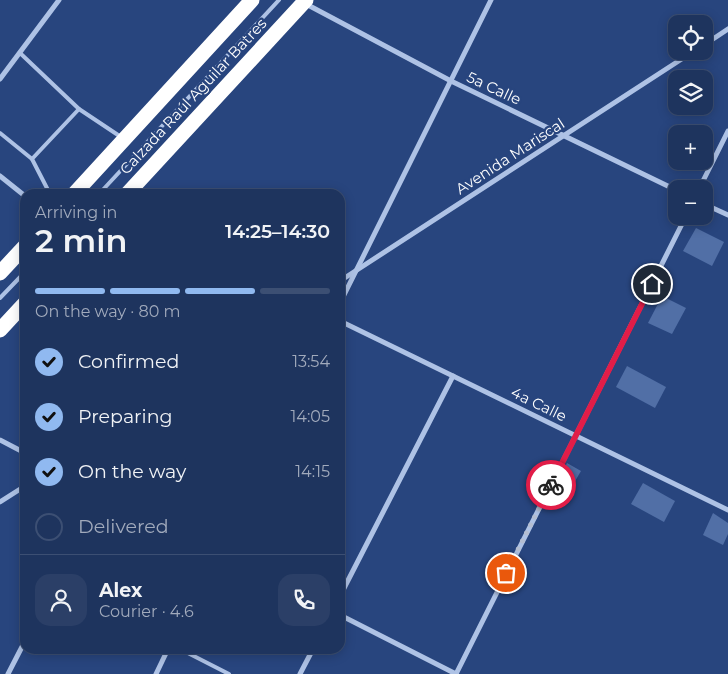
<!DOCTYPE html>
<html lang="en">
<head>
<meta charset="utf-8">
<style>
	:root { --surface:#1e345e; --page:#2b3f67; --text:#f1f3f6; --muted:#a1aabc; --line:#3c4f73; --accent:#90b9f0 }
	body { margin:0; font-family:Montserrat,sans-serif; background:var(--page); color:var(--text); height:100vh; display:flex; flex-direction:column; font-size:19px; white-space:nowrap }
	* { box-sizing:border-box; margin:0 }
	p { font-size:16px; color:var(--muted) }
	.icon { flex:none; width:28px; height:28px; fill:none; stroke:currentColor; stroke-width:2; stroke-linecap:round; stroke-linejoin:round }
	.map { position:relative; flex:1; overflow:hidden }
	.side { position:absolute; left:20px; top:189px; width:325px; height:465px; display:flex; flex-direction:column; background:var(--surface); border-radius:15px; box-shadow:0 2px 12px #0003,0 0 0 1px var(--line) }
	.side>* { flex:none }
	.tools { position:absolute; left:668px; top:15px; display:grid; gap:10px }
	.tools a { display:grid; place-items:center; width:45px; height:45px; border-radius:10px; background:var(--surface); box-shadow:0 2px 12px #0003,0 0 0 1px var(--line); font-size:25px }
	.pin { position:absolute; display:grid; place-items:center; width:42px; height:42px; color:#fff; margin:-21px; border:2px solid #fff; border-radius:50%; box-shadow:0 1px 5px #0007 }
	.courier { position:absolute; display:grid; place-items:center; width:50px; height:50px; margin:-25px; border:4px solid #e11d48; border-radius:50%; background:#fff; color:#222; box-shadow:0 1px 6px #0007 }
	.overview em { font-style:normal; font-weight:600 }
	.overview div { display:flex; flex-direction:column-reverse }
	.overview { display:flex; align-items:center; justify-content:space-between; height:85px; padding:0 15px }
	h1 { font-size:32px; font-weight:600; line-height:38px }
	.bar { display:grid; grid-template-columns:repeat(4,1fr); gap:8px 5px; align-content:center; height:60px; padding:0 15px }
	.bar i { height:6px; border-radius:4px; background:var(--line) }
	.bar .current { background:var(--accent) }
	.bar p { grid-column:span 4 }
	.line { display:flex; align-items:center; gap:12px; padding:0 15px; border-top:1px solid var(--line) }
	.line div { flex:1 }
	.round { display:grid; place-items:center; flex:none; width:52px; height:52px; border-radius:15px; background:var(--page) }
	ol { padding:0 15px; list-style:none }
	li { display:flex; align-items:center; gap:15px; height:55px }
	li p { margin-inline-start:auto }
	li .icon { padding:5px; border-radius:50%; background:var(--accent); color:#111; stroke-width:4 }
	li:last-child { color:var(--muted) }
	li i { width:28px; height:28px; border:2px solid var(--line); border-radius:50% }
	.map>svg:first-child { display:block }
	.building { fill:#516fa6 }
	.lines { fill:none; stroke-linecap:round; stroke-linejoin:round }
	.lane { stroke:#aec2e5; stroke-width:4 }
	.street { stroke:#aec2e5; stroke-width:5 }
	.highway { stroke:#fff; stroke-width:15 }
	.done { stroke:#b4bed2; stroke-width:5; stroke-dasharray:0 9 }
	.route { stroke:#e11d48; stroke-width:6 }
	.labels { text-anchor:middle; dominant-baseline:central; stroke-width:4.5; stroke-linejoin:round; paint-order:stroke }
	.street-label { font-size:15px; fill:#fff; stroke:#28457e }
</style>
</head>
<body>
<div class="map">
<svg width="728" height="674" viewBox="0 0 728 674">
	<rect width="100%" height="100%" fill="#28457e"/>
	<!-- building -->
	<g class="building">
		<path d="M 696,228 L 724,242 L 712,266 L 683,251 Z"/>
		<path d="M 662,296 L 686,308 L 672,334 L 648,323 Z"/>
		<path d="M 627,366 L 666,387 L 655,408 L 616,387 Z"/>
		<path d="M 567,463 L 581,471 L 571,488 L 558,480 Z"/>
		<path d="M 643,483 L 675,501 L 664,522 L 631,504 Z"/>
		<path d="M 713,513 L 728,523 L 728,534 L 723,545 L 703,535 Z"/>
	</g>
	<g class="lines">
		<!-- lane -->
		<g class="lane">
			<path d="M 20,53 L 79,109"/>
			<path d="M 0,133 L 32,159"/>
			<path d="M 50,194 L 32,159 L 79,109 L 121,137"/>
			<path d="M 99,194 L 279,0"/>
			<path d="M 0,298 L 25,272"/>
			<path d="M 180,649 L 229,674"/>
		</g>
		<!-- street -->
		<g class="street">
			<path d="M 306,4 L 451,81 L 676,190"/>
			<path d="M 704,45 L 728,29"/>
			<path d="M 0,79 L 59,0"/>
			<path d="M 0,176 L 25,196"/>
			<path d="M 699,189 L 728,131"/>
			<path d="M 704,204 L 728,215"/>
			<path d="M 340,281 L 694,51"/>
			<path d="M 340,303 L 491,0"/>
			<path d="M 340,321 L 728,510"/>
			<path d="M 0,440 L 25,453"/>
			<path d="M 0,502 L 25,486"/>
			<path d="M 340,596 L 453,376"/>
			<path d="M 340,615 L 456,674"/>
			<path d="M 8,674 L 25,641"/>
			<path d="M 156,674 L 168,649"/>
			<path d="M 300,674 L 313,649"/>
			<path d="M 456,674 L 686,216"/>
		</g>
		<!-- highway -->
		<g class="highway">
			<path d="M 74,194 L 252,0"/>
			<path d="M 127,194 L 306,0"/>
			<path d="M 0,273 L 25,246"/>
			<path d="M 0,330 L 25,303"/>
		</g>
	</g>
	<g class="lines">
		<!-- done -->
		<path class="done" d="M 506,573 L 551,485"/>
		<!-- route -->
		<path class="route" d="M 551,485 L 652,284"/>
	</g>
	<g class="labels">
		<!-- street labels -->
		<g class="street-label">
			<text transform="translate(494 88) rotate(25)">5a Calle</text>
			<text transform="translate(193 96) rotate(-47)">Calzada Raúl Aguilar Batres</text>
			<text transform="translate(510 156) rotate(-33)">Avenida Mariscal</text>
			<text transform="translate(539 404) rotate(26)">4a Calle</text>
		</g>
	</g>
</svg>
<div class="tools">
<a><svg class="icon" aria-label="locate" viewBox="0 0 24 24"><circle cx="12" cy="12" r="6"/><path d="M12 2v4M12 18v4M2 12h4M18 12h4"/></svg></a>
<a><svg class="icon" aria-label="layers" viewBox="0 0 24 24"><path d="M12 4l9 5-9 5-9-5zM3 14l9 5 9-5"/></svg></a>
<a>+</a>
<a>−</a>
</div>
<div class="pin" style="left:506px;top:573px;background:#ea580c"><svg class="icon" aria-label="bag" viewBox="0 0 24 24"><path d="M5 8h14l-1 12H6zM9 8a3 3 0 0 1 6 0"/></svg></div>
<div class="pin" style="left:652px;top:284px;background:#1f2937"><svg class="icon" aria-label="home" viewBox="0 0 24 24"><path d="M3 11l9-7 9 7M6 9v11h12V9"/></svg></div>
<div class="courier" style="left:551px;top:485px"><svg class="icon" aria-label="bike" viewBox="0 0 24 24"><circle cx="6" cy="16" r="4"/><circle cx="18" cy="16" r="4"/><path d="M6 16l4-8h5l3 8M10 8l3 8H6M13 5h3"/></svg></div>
<section class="side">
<div class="overview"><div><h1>2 min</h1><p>Arriving in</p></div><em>14:25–14:30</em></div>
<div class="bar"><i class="current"></i><i class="current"></i><i class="current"></i><i></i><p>On the way · 80 m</p></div>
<ol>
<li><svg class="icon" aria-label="check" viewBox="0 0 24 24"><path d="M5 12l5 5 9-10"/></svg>Confirmed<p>13:54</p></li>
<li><svg class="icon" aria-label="check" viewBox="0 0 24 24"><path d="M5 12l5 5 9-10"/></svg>Preparing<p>14:05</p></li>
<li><svg class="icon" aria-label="check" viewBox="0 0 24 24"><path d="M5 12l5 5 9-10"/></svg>On the way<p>14:15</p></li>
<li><i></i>Delivered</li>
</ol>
<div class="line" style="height:90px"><a class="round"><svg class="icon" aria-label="person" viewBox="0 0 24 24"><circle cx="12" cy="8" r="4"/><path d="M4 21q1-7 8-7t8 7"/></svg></a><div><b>Alex</b><p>Courier · 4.6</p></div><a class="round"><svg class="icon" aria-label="phone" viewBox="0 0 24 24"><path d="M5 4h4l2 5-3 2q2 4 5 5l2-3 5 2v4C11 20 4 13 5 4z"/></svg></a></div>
</section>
</div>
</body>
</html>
